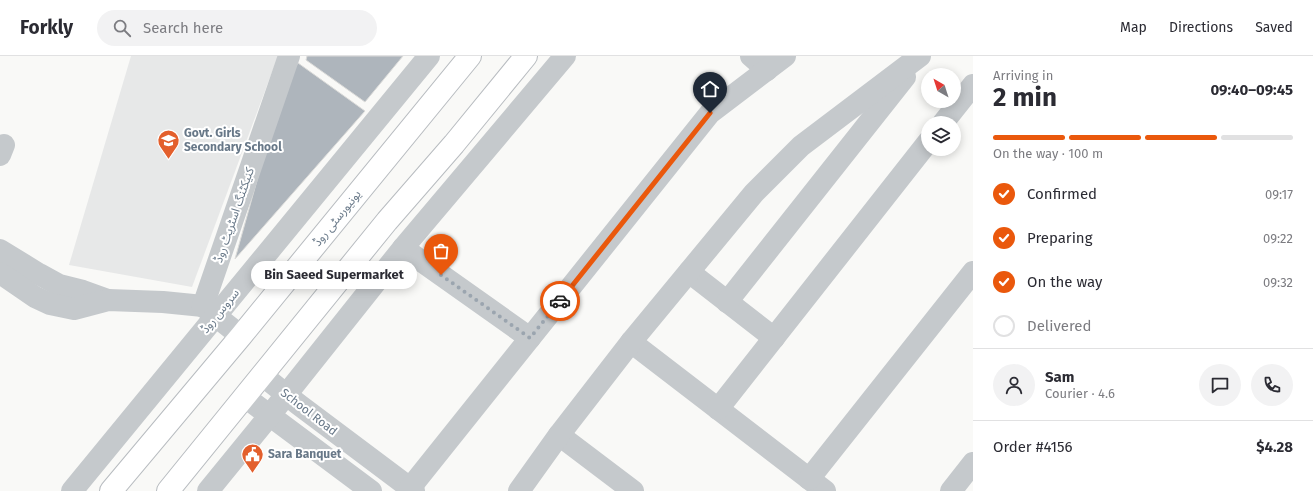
<!DOCTYPE html>
<html lang="en">
<head>
<meta charset="utf-8">
<style>
	:root { --surface:#fff; --page:#f2f2f3; --text:#2b2b33; --muted:#7c7c81; --line:#e1e1e2; --accent:#ea580c }
	body { margin:0; font-family:"Fira Sans","Noto Sans Arabic",sans-serif; background:var(--page); color:var(--text); height:100vh; display:flex; flex-direction:column; font-size:15px; white-space:nowrap }
	* { box-sizing:border-box; margin:0 }
	p { font-size:13px; color:var(--muted) }
	.icon { flex:none; width:22px; height:22px; fill:none; stroke:currentColor; stroke-width:2; stroke-linecap:round; stroke-linejoin:round }
	.map { position:relative; flex:1; overflow:hidden }
	.drawer { display:flex; flex-direction:column; background:var(--surface); width:340px }
	.drawer>* { flex:none }
	.needle { width:26px; rotate:321deg }
	.controls { position:absolute; left:921px; top:12px; display:grid; gap:8px }
	.controls a { display:grid; place-items:center; width:40px; height:40px; border-radius:50%; background:var(--surface); box-shadow:0 2px 10px #0003; font-size:20px }
	.pin { position:absolute; display:grid; place-items:center; width:34px; height:34px; color:#fff; margin:-41px -17px; border-radius:50% 50% 50% 0; rotate:-45deg; box-shadow:0 0 4px #0007 }
	.pin .icon { rotate:45deg }
	.courier { position:absolute; display:grid; place-items:center; width:40px; height:40px; margin:-20px; border:3px solid #ea580c; border-radius:50%; background:#fff; color:#222; box-shadow:0 1px 5px #0007 }
	.bubble { position:absolute; height:28px; border-radius:14px; background:var(--surface); box-shadow:0 2px 10px #0003; font-size:13px; font-weight:700; line-height:28px; text-align:center }
	.overview em { font-style:normal; font-weight:700 }
	.overview div { display:flex; flex-direction:column-reverse }
	.overview { display:flex; align-items:center; justify-content:space-between; height:68px; padding:0 20px }
	h1 { font-size:26px; font-weight:700; line-height:30px }
	.bar { display:grid; grid-template-columns:repeat(4,1fr); gap:6px 4px; align-content:center; height:48px; padding:0 20px }
	.bar i { height:5px; border-radius:3px; background:var(--line) }
	.bar .selected { background:var(--accent) }
	.bar p { grid-column:span 4 }
	.line { display:flex; align-items:center; gap:10px; padding:0 20px; border-top:1px solid var(--line) }
	.line div { flex:1 }
	.round { display:grid; place-items:center; flex:none; width:42px; height:42px; border-radius:21px; background:var(--page) }
	ol { padding:0 20px; list-style:none }
	li { display:flex; align-items:center; gap:12px; height:44px }
	li p { margin-inline-start:auto }
	li .icon { padding:4px; border-radius:50%; background:var(--accent); color:#fff; stroke-width:4 }
	li:last-child { color:var(--muted) }
	li i { width:22px; height:22px; border:2px solid var(--line); border-radius:50% }
	header { display:flex; align-items:center; gap:24px; box-sizing:border-box; height:56px; padding:0 20px; background:var(--surface); border-bottom:1px solid var(--line) }
	header strong { font-size:19px }
	nav { display:flex; gap:22px; margin-inline-start:auto; font-size:14px }
	.search { width:280px; height:36px; background:var(--page); display:flex; align-items:center; gap:10px; box-sizing:border-box; padding:0 14px; border-radius:22px; color:var(--muted); font-size:15px }
	main { display:flex; flex:1; min-height:0 }
	.map>svg:first-child { display:block }
	.built { fill:#e7e8e8 }
	.building { fill:#aeb5bc; stroke:#dbdbd9 }
	.lines { fill:none; stroke-linecap:round; stroke-linejoin:round }
	.major-casing { stroke:#b8bcc0; stroke-width:24 }
	.minor { stroke:#c5c9cc; stroke-width:22 }
	.major { stroke:#fff; stroke-width:22 }
	.done { stroke:#9ba5af; stroke-width:4; stroke-dasharray:0 7.2 }
	.route { stroke:#ea580c; stroke-width:5 }
	.labels { text-anchor:middle; dominant-baseline:central; stroke-width:4; stroke-linejoin:round; paint-order:stroke }
	.poi-label { font-size:12px; font-weight:bold; fill:#687888; stroke:#fff; text-anchor:start }
	.street-label { font-size:12px; fill:#687888; stroke:#fff }
</style>
</head>
<body>
<header>
<strong>Forkly</strong>
<div class="search"><svg class="icon" aria-label="search" viewBox="0 0 24 24"><circle cx="10" cy="10" r="6"/><path d="M15 15l6 6"/></svg>Search here</div>
<nav><a>Map</a><a>Directions</a><a>Saved</a></nav>
</header>
<main>
<div class="map">
<svg width="973" height="435" viewBox="0 0 973 435">
	<rect width="100%" height="100%" fill="#f9f9f7"/>
	<!-- built -->
	<path class="built" d="M 131,0 L 278,0 L 192,231 L 69,209 Z"/>
	<!-- building -->
	<g class="building">
		<path d="M 307,0 L 403,0 L 365,46 L 306,4 Z"/>
		<path d="M 298,7 L 365,55 L 235,203 L 263,103 L 293,14 Z"/>
	</g>
	<g class="lines">
		<defs>
			<g id="major">
				<path d="M 111,435 L 241,280 L 470,0"/>
				<path d="M 168,435 L 387,165 L 454,88 L 526,0"/>
			</g>
		</defs>
		<!-- major casing -->
		<use href="#major" class="major-casing"/>
		<!-- minor -->
		<g class="minor">
			<path d="M 751,0 L 767,14"/>
			<path d="M 943,67 L 973,29"/>
			<path d="M 0,99 L 4,89"/>
			<path d="M 403,192 L 530,282"/>
			<path d="M 0,194 L 39,218 L 59,229 L 83,235 L 108,244"/>
			<path d="M 689,216 L 774,282"/>
			<path d="M 0,217 L 35,241 L 50,248 L 74,253 L 108,244 L 163,246 L 203,250"/>
			<path d="M 727,246 L 905,21"/>
			<path d="M 241,280 L 203,250 L 289,0"/>
			<path d="M 631,286 L 825,435"/>
			<path d="M 262,319 L 298,348 L 414,435"/>
			<path d="M 245,341 L 371,435"/>
			<path d="M 718,353 L 928,86"/>
			<path d="M 559,379 L 633,435"/>
			<path d="M 809,423 L 973,216"/>
			<path d="M 410,432 L 710,57 L 785,0"/>
			<path d="M 72,435 L 429,0"/>
			<path d="M 208,435 L 270,359 L 403,192 L 565,0"/>
			<path d="M 519,435 L 559,379 L 631,286 L 754,137 L 801,90 L 920,0"/>
			<path d="M 951,435 L 973,407"/>
		</g>
		<!-- major -->
		<use href="#major" class="major"/>
	</g>
	<g class="lines">
		<!-- done -->
		<path class="done" d="M 441,219 L 530,282 L 560,245"/>
		<!-- route -->
		<path class="route" d="M 560,245 L 710,57"/>
	</g>
	<!-- icons -->
	<defs>
		<symbol id="school-pin" viewBox="-11 -11 22 30"><path d="M0 17L-7.5 6A9.5 9.5 0 1 1 7.5 6Z" fill="#e35f2c" stroke="#fff"/><path d="M0-5L7-2L0 1L-7-2ZM-4 1L0 2.5L4 1V4Q0 6-4 4Z" fill="#fff"/></symbol>
		<symbol id="civic-pin" viewBox="-11 -11 22 30"><path d="M0 17L-7.5 6A9.5 9.5 0 1 1 7.5 6Z" fill="#e35f2c" stroke="#fff"/><path d="M-.6-6.5H3V-4.5H.6V-3L4-1V1h2V6H-6V1h2V-1L-.6-3ZM-1.2 2.5V6h2.4V2.5Z" fill="#fff"/></symbol>
	</defs>
	<g fill-rule="evenodd">
		<use href="#school-pin" x="156" y="72" width="25" height="34"/>
		<use href="#civic-pin" x="240" y="386" width="25" height="34"/>
	</g>
	<g class="labels">
		<!-- poi labels -->
		<g class="poi-label">
			<text x="184" y="77">Govt. Girls<tspan x="184" dy="14">Secondary School</tspan></text>
			<text x="268" y="398">Sara Banquet</text>
		</g>
		<!-- street labels -->
		<g class="street-label">
			<text transform="translate(234 159) rotate(-71)">کنیکٹنگ اسٹریٹ روڈ</text>
			<text transform="translate(337 162) rotate(-51)">یونیورسٹی روڈ</text>
			<text transform="translate(220 255) rotate(-51)">سروس روڈ</text>
			<text transform="translate(309 356) rotate(38)">School Road</text>
		</g>
	</g>
</svg>
<div class="controls">
<a><svg class="needle" viewBox="-14 -14 28 28"><path d="M0-13l5 13h-10z" fill="#e53935"/><path d="M0 13l5-13h-10z" fill="#7c7c81"/></svg></a>
<a><svg class="icon" aria-label="layers" viewBox="0 0 24 24"><path d="M12 4l9 5-9 5-9-5zM3 14l9 5 9-5"/></svg></a>
</div>
<div class="pin" style="left:441px;top:219px;background:#ea580c"><svg class="icon" aria-label="bag" viewBox="0 0 24 24"><path d="M5 8h14l-1 12H6zM9 8a3 3 0 0 1 6 0"/></svg></div>
<div class="pin" style="left:710px;top:57px;background:#1f2937"><svg class="icon" aria-label="home" viewBox="0 0 24 24"><path d="M3 11l9-7 9 7M6 9v11h12V9"/></svg></div>
<div class="courier" style="left:560px;top:245px"><svg class="icon" aria-label="car" viewBox="0 0 24 24"><path d="M5 17H2v-5l4-1 3-4h7l3 4 3 1v5h-3M9 17h6M6 11h13"/><circle cx="7" cy="17" r="2"/><circle cx="17" cy="17" r="2"/></svg></div>
<div class="bubble" style="left:251px;top:205px;width:166px">Bin Saeed Supermarket</div>
</div>
<section class="drawer">
<div class="overview"><div><h1>2 min</h1><p>Arriving in</p></div><em>09:40–09:45</em></div>
<div class="bar"><i class="selected"></i><i class="selected"></i><i class="selected"></i><i></i><p>On the way · 100 m</p></div>
<ol>
<li><svg class="icon" aria-label="check" viewBox="0 0 24 24"><path d="M5 12l5 5 9-10"/></svg>Confirmed<p>09:17</p></li>
<li><svg class="icon" aria-label="check" viewBox="0 0 24 24"><path d="M5 12l5 5 9-10"/></svg>Preparing<p>09:22</p></li>
<li><svg class="icon" aria-label="check" viewBox="0 0 24 24"><path d="M5 12l5 5 9-10"/></svg>On the way<p>09:32</p></li>
<li><i></i>Delivered</li>
</ol>
<div class="line" style="height:72px"><a class="round"><svg class="icon" aria-label="person" viewBox="0 0 24 24"><circle cx="12" cy="8" r="4"/><path d="M4 21q1-7 8-7t8 7"/></svg></a><div><b>Sam</b><p>Courier · 4.6</p></div><a class="round"><svg class="icon" aria-label="chat" viewBox="0 0 24 24"><path d="M4 5h16v11H9l-5 4z"/></svg></a><a class="round"><svg class="icon" aria-label="phone" viewBox="0 0 24 24"><path d="M5 4h4l2 5-3 2q2 4 5 5l2-3 5 2v4C11 20 4 13 5 4z"/></svg></a></div>
<div class="line" style="height:52px"><div>Order #4156</div><b>$4.28</b></div>
</section>
</main>
</body>
</html>
